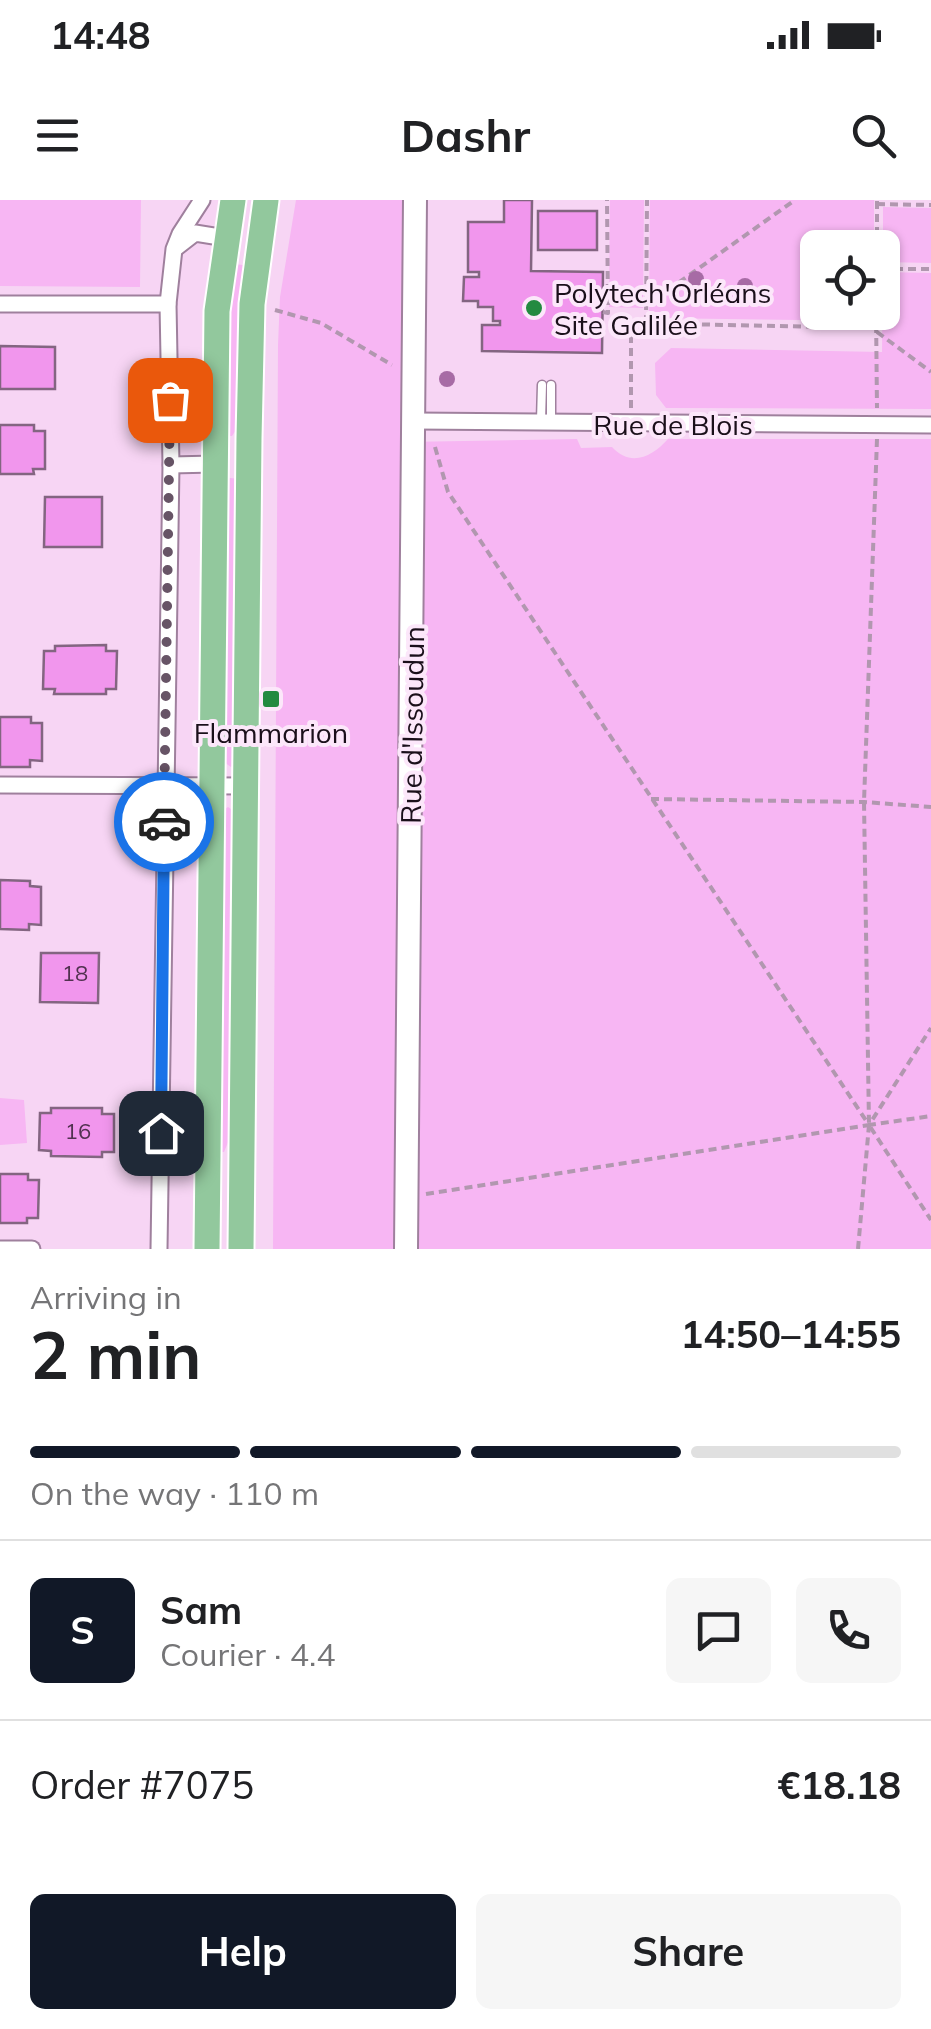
<!DOCTYPE html>
<html lang="en">
<head>
<meta charset="utf-8">
<style>
	:root { --surface:#fff; --page:#f6f6f6; --text:#202124; --muted:#757577; --line:#e0e0e0; --accent:#111827 }
	body { margin:0; font-family:Mulish,sans-serif; background:var(--page); color:var(--text); height:100vh; display:flex; flex-direction:column; font-size:38px; white-space:nowrap }
	* { box-sizing:border-box; margin:0 }
	p { font-size:32px; color:var(--muted) }
	.icon { flex:none; width:55px; height:55px; fill:none; stroke:currentColor; stroke-width:2; stroke-linecap:round; stroke-linejoin:round }
	.map { position:relative; height:1049px; overflow:hidden }
	.sheet { display:flex; flex-direction:column; background:var(--surface); flex:1 }
	.sheet>* { flex:none }
	.tools { position:absolute; left:800px; top:30px; display:grid; gap:20px }
	.tools a { display:grid; place-items:center; width:100px; height:100px; border-radius:15px; background:var(--surface); box-shadow:0 2px 8px #0004; font-size:50px }
	.pin { position:absolute; display:grid; place-items:center; width:85px; height:85px; color:#fff; margin:-42px; border-radius:20px; box-shadow:0 5px 15px #0006 }
	.courier { position:absolute; display:grid; place-items:center; width:100px; height:100px; margin:-50px; border:8px solid #1a73e8; border-radius:50%; background:#fff; color:#222; box-shadow:0 2px 12px #0007 }
	.head em { font-style:normal; font-weight:700 }
	.head div { display:flex; flex-direction:column-reverse }
	.head { display:flex; align-items:center; justify-content:space-between; height:170px; padding:0 30px }
	h1 { font-size:65px; font-weight:700; line-height:75px }
	.bar { display:grid; grid-template-columns:repeat(4,1fr); gap:15px 10px; align-content:center; height:120px; padding:0 30px }
	.bar i { height:12px; border-radius:8px; background:var(--line) }
	.bar .current { background:var(--accent) }
	.bar p { grid-column:span 4 }
	.line { display:flex; align-items:center; gap:25px; padding:0 30px; border-top:2px solid var(--line) }
	.line div { flex:1 }
	.round { display:grid; place-items:center; flex:none; width:105px; height:105px; border-radius:15px; background:var(--page) }
	.primary-button { display:flex; gap:20px; margin-top:auto; padding:20px 30px }
	.primary-button a { flex:1; height:115px; border-radius:15px; background:var(--accent); color:#fff; font-size:40px; font-weight:700; line-height:115px; text-align:center }
	.primary-button a+a { background:var(--page); color:var(--text) }
	.status { display:flex; justify-content:space-between; align-items:center; height:70px; padding:0 50px; background:var(--surface); direction:ltr }
	.status svg { height:28px; fill:currentColor }
	header { display:flex; justify-content:space-between; align-items:center; height:130px; padding:0 30px; background:var(--surface); font-size:45px; font-weight:700 }
	.map>svg:first-child { display:block }
	.green { fill:#f7b6f3 }
	.building { fill:#f196ed; stroke:#836581; stroke-width:2.5 }
	.lines { fill:none; stroke-linecap:round; stroke-linejoin:round }
	.lane-casing { stroke:#9f809d; stroke-width:11 }
	.street-casing { stroke:#9f809d; stroke-width:19 }
	.secondary-casing { stroke:#9f809d; stroke-width:26 }
	.primary-casing { stroke:#fff; stroke-width:29 }
	.path { stroke:#b197af; stroke-width:4; stroke-dasharray:8 5; stroke-linecap:butt }
	.lane { stroke:#fff; stroke-width:8 }
	.street { stroke:#fff; stroke-width:15 }
	.secondary { stroke:#fff; stroke-width:22 }
	.primary { stroke:#92c89d; stroke-width:25 }
	.tree { fill:#a76ba5 }
	.done { stroke:#675466; stroke-width:10; stroke-dasharray:0 18 }
	.route { stroke:#1a73e8; stroke-width:12 }
	.poi-dot { fill:#238a40; stroke:#fce7fa; stroke-width:4 }
	.labels { text-anchor:middle; dominant-baseline:central; stroke-width:8; stroke-linejoin:round; paint-order:stroke }
	.number-label { font-size:22px; fill:#50314f }
	.poi-label { font-size:28px; fill:#1a0f1a; stroke:#fce7fa; text-anchor:start }
	.street-label { font-size:28px; fill:#1a0f1a; stroke:#fce7fa }
</style>
</head>
<body>
<div class="status"><b>14:48</b><svg viewBox="0 0 49 12"><path d="M0 12V9h3v3zM5 12V6h3v6zM10 12V3h3v9zM15 12V0h3v12zM26 1h20v11H26zM47 4h2v5h-2z"/></svg></div>
<header><svg class="icon" aria-label="menu" viewBox="0 0 24 24"><path d="M4 6h16M4 12h16M4 18h16"/></svg>Dashr<svg class="icon" aria-label="search" viewBox="0 0 24 24"><circle cx="10" cy="10" r="6"/><path d="M15 15l6 6"/></svg></header>
<div class="map">
<svg width="931" height="1049" viewBox="0 0 931 1049">
	<rect width="100%" height="100%" fill="#f7d5f4"/>
	<!-- green -->
	<g class="green">
		<path d="M 0,0 L 141,0 L 140,87 L 0,86 Z"/>
		<path d="M 296,0 L 405,0 L 403,242 L 577,239 L 581,248 L 612,247 C 631,268 653,256 668,239 L 931,239 L 931,1049 L 273,1049 L 278,145 L 280,97 Z"/>
		<path d="M 610,0 L 644,0 L 643,108 L 609,107 Z"/>
		<path d="M 650,0 L 874,0 L 874,47 L 818,48 L 818,112 L 874,113 L 874,121 L 649,118 Z"/>
		<path d="M 883,7 L 931,8 L 931,63 L 883,62 Z"/>
		<path d="M 233,64 L 243,65 L 238,227 L 232,236 L 227,236 L 224,138 Z"/>
		<path d="M 883,72 L 931,73 L 931,209 L 666,208 L 656,195 L 655,163 L 671,148 L 882,152 Z"/>
		<path d="M 222,277 L 239,279 L 236,561 L 231,567 L 221,560 Z"/>
		<path d="M 228,607 L 237,613 L 232,933 L 224,952 L 220,952 L 222,611 Z"/>
		<path d="M 0,898 L 24,900 L 27,943 L 0,945 Z"/>
	</g>
	<!-- building -->
	<g class="building">
		<path d="M 504,0 L 532,0 L 531,71 L 603,72 L 602,153 L 482,151 L 482,125 L 500,125 L 500,121 L 493,121 L 493,107 L 478,107 L 478,101 L 463,101 L 464,77 L 479,77 L 479,72 L 468,72 L 468,22 L 504,22 Z"/>
		<rect x="538" y="11" width="59" height="39"/>
		<path d="M 0,146 L 55,147 L 55,189 L 0,189 Z"/>
		<path d="M 0,225 L 34,225 L 34,231 L 45,231 L 45,269 L 33,269 L 34,274 L 0,274 Z"/>
		<path d="M 45,297 L 102,297 L 102,347 L 44,347 Z"/>
		<path d="M 106,445 L 106,451 L 117,451 L 116,489 L 106,489 L 106,494 L 54,494 L 55,489 L 43,489 L 44,451 L 55,451 L 55,446 Z"/>
		<path d="M 0,517 L 31,517 L 31,523 L 42,523 L 42,561 L 30,560 L 30,567 L 0,567 Z"/>
		<path d="M 0,680 L 30,681 L 30,686 L 41,687 L 41,725 L 29,724 L 29,730 L 0,729 Z"/>
		<path d="M 41,753 L 99,753 L 98,803 L 40,802 Z"/>
		<path d="M 51,908 L 102,908 L 102,914 L 114,914 L 114,952 L 102,952 L 102,957 L 51,956 L 51,951 L 39,950 L 40,913 L 51,913 Z"/>
		<path d="M 0,974 L 28,974 L 28,980 L 39,980 L 38,1018 L 27,1018 L 27,1023 L 0,1023 Z"/>
	</g>
	<g class="lines">
		<defs>
			<g id="lane">
				<path d="M 541,220 L 542,185"/>
				<path d="M 551,223 L 551,185"/>
			</g>
			<g id="street">
				<path d="M 177,47 L 195,33 L 226,38"/>
				<path d="M 0,104 L 168,104"/>
				<path d="M 415,221 L 931,225"/>
				<path d="M 171,265 L 214,264"/>
				<path d="M 0,585 L 247,586"/>
				<path d="M 0,1049 L 32,1049"/>
				<path d="M 159,1049 L 171,265 L 168,104 L 174,49 L 180,34 L 202,0"/>
			</g>
			<path id="secondary" d="M 406,1049 L 415,0"/>
			<g id="primary">
				<path d="M 207,1049 L 217,111 L 233,0"/>
				<path d="M 241,1049 L 249,238 L 252,104 L 266,0"/>
			</g>
		</defs>
		<!-- lane casing -->
		<use href="#lane" class="lane-casing"/>
		<!-- street casing -->
		<use href="#street" class="street-casing"/>
		<!-- secondary casing -->
		<use href="#secondary" class="secondary-casing"/>
		<!-- primary casing -->
		<use href="#primary" class="primary-casing"/>
		<!-- path -->
		<g class="path">
			<path d="M 877,4 L 931,5"/>
			<path d="M 877,48 L 877,0"/>
			<path d="M 882,69 L 931,69"/>
			<path d="M 647,105 L 795,0"/>
			<path d="M 275,110 L 321,123 L 392,165"/>
			<path d="M 603,112 L 608,113 L 607,0"/>
			<path d="M 876,112 L 877,208"/>
			<path d="M 646,123 L 647,0"/>
			<path d="M 877,132 L 931,172"/>
			<path d="M 631,208 L 631,123 L 876,128"/>
			<path d="M 877,239 L 864,602 L 869,925 L 931,1020"/>
			<path d="M 435,247 L 448,292 L 869,925 L 931,916"/>
			<path d="M 651,599 L 864,602 L 931,607"/>
			<path d="M 426,994 L 869,925 L 931,828"/>
			<path d="M 858,1049 L 869,925"/>
		</g>
		<!-- lane -->
		<use href="#lane" class="lane"/>
		<!-- street -->
		<use href="#street" class="street"/>
		<!-- secondary -->
		<use href="#secondary" class="secondary"/>
		<!-- primary -->
		<use href="#primary" class="primary"/>
	</g>
	<!-- trees -->
	<g class="tree">
		<circle cx="696" cy="79" r="8"/>
		<circle cx="745" cy="86" r="8"/>
		<circle cx="447" cy="179" r="8"/>
	</g>
	<g class="lines">
		<!-- done -->
		<path class="done" d="M 164,622 L 170,200"/>
		<!-- route -->
		<path class="route" d="M 161,933 L 164,622"/>
	</g>
	<!-- markers -->
	<g class="poi-dot">
		<circle cx="534" cy="108" r="10"/>
		<rect x="261" y="489" width="20" height="20" rx="5"/>
	</g>
	<g class="labels">
		<!-- number labels -->
		<g class="number-label">
			<text x="75" y="773">18</text>
			<text x="78" y="931">16</text>
		</g>
		<!-- poi labels -->
		<g class="poi-label">
			<text x="554" y="92">Polytech'Orléans<tspan x="554" dy="32">Site Galilée</tspan></text>
			<text x="271" y="532" text-anchor="middle">Flammarion</text>
		</g>
		<!-- street labels -->
		<g class="street-label">
			<text x="673" y="224">Rue de Blois</text>
			<text transform="translate(412 525) rotate(-89)">Rue d'Issoudun</text>
		</g>
	</g>
</svg>
<div class="tools">
<a><svg class="icon" aria-label="locate" viewBox="0 0 24 24"><circle cx="12" cy="12" r="6"/><path d="M12 2v4M12 18v4M2 12h4M18 12h4"/></svg></a>
</div>
<div class="pin" style="left:170px;top:200px;background:#ea580c"><svg class="icon" aria-label="bag" viewBox="0 0 24 24"><path d="M5 8h14l-1 12H6zM9 8a3 3 0 0 1 6 0"/></svg></div>
<div class="pin" style="left:161px;top:933px;background:#1f2937"><svg class="icon" aria-label="home" viewBox="0 0 24 24"><path d="M3 11l9-7 9 7M6 9v11h12V9"/></svg></div>
<div class="courier" style="left:164px;top:622px"><svg class="icon" aria-label="car" viewBox="0 0 24 24"><path d="M5 17H2v-5l4-1 3-4h7l3 4 3 1v5h-3M9 17h6M6 11h13"/><circle cx="7" cy="17" r="2"/><circle cx="17" cy="17" r="2"/></svg></div>
</div>
<section class="sheet">
<div class="head"><div><h1>2 min</h1><p>Arriving in</p></div><em>14:50–14:55</em></div>
<div class="bar"><i class="current"></i><i class="current"></i><i class="current"></i><i></i><p>On the way · 110 m</p></div>
<div class="line" style="height:180px"><b class="round" style="background:var(--accent);color:#fff">S</b><div><b>Sam</b><p>Courier · 4.4</p></div><a class="round"><svg class="icon" aria-label="chat" viewBox="0 0 24 24"><path d="M4 5h16v11H9l-5 4z"/></svg></a><a class="round"><svg class="icon" aria-label="phone" viewBox="0 0 24 24"><path d="M5 4h4l2 5-3 2q2 4 5 5l2-3 5 2v4C11 20 4 13 5 4z"/></svg></a></div>
<div class="line" style="height:130px"><div>Order #7075</div><b>€18.18</b></div>
<div class="primary-button"><a>Help</a><a>Share</a></div>
</section>
</body>
</html>
